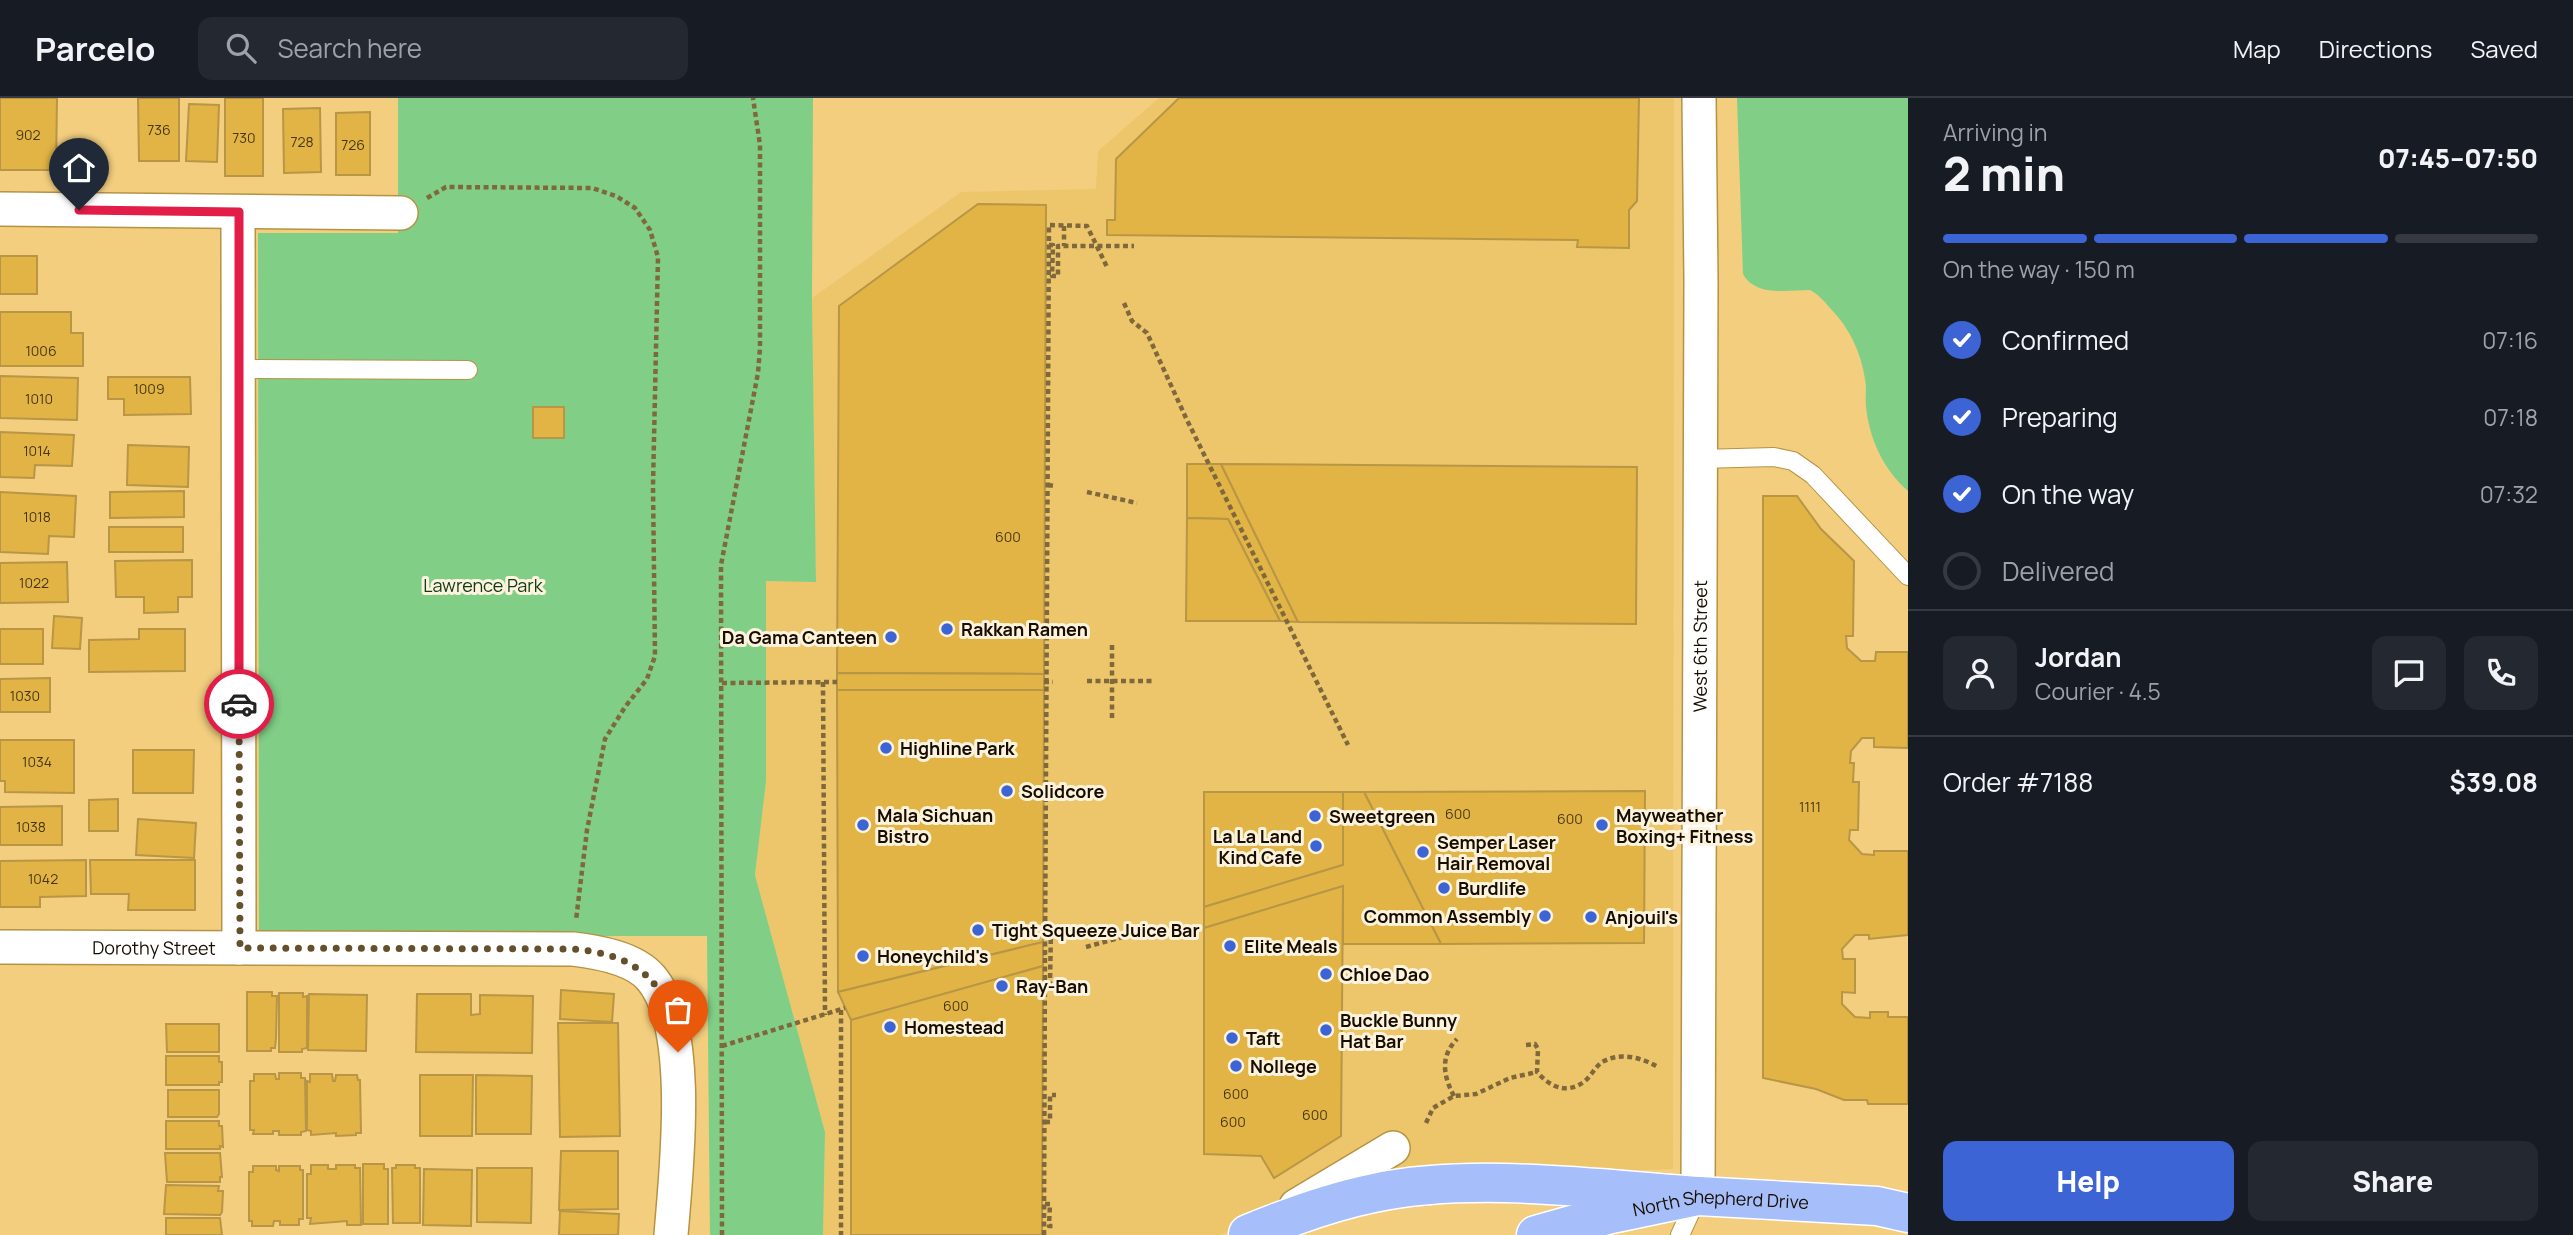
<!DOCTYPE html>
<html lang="en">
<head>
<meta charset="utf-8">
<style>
	:root { --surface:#171b24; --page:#242831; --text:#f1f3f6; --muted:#9ea1a6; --line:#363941; --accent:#3c64d5 }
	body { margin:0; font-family:Manrope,sans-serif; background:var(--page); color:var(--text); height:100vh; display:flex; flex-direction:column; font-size:26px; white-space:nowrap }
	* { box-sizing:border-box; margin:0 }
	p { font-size:23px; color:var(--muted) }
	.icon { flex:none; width:38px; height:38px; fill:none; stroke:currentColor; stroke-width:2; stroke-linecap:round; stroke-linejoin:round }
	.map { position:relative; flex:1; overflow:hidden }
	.details { display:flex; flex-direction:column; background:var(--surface); width:665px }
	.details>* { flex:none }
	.pin { position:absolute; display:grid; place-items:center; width:60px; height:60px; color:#fff; margin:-72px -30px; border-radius:50% 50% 50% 0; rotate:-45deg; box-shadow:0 0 7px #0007 }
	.pin .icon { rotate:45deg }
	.courier { position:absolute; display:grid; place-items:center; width:70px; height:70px; margin:-35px; border:5px solid #e11d48; border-radius:50%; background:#fff; color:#222; box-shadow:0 2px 9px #0007 }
	.summary em { font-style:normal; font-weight:800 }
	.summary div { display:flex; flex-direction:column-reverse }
	.summary { display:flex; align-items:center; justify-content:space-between; height:119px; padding:0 35px }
	h1 { font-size:46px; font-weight:800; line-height:52px }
	.bar { display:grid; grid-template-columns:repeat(4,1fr); gap:10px 7px; align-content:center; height:84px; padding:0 35px }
	.bar i { height:9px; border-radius:5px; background:var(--line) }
	.bar .selected { background:var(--accent) }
	.bar p { grid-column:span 4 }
	.line { display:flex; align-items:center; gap:18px; padding:0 35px; border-top:2px solid var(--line) }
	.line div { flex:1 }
	.round { display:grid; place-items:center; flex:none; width:74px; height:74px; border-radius:14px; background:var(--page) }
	ol { padding:0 35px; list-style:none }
	li { display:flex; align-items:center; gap:21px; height:77px }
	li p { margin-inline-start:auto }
	li .icon { padding:7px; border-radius:50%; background:var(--accent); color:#fff; stroke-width:4 }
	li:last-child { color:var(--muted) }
	li i { width:38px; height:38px; border:4px solid var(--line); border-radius:50% }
	.primary-button { display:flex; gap:14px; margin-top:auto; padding:14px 35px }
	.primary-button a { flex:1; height:80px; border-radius:14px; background:var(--accent); color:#fff; font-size:28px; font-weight:800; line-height:80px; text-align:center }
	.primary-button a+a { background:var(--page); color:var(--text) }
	header { display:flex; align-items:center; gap:42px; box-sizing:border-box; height:98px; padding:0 35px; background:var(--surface); border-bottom:2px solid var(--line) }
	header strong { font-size:33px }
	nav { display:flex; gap:38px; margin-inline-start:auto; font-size:24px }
	.search { width:490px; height:63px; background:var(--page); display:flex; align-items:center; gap:18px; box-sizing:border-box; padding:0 24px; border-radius:14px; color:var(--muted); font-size:26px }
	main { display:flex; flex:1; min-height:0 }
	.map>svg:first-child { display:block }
	.built { fill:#edc66c }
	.green { fill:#81ce87 }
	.building { fill:#e1b445; stroke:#b89646; stroke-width:2 }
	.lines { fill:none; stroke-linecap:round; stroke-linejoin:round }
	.lane-casing { stroke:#b59343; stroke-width:20 }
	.street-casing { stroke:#b59343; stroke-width:36 }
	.primary-casing { stroke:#fff; stroke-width:41 }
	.path { stroke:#7f693c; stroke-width:4.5; stroke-dasharray:5 3.5; stroke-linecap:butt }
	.lane { stroke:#fff; stroke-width:18 }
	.street { stroke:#fff; stroke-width:33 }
	.primary { stroke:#a6befa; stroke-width:38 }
	.done { stroke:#64512c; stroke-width:7; stroke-dasharray:0 12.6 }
	.route { stroke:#e11d48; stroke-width:9 }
	.poi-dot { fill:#3c64d5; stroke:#fdf3dc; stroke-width:2.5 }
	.labels { text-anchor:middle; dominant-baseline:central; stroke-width:6; stroke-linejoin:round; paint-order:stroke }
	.number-label { font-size:14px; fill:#4a3711 }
	.park-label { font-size:18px; fill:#0f3b16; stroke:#fdf3dc }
	.poi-label { font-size:18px; font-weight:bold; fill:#170d00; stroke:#fdf3dc; text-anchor:start }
	.street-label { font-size:18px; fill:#170d00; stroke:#fdf3dc }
</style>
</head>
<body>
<header>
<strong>Parcelo</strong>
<div class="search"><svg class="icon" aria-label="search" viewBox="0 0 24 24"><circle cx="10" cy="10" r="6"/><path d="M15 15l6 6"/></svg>Search here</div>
<nav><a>Map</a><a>Directions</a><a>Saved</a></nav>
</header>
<main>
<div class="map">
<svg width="1908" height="1137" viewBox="0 0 1908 1137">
	<rect width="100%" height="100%" fill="#f2ce7e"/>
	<!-- built -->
	<path class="built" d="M 1159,0 L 1674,0 L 1673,1071 L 1438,1080 L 1300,1113 L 1219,1137 L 823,1137 L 825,1034 L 755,777 L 766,683 L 766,483 L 816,483 L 812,200 L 961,94 L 1096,91 L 1098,53 Z"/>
	<!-- green -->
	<g class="green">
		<path d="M 398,0 L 813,0 L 812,200 L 816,484 L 766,483 L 766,683 L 755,777 L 825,1034 L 823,1137 L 710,1137 L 707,838 L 259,838 L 258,135 L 398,135 Z"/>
		<path d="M 1737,0 L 1908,0 L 1908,393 C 1883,371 1869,340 1866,308 C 1865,299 1867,290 1865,281 C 1861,254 1849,229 1830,210 C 1824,203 1818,196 1810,192 C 1787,192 1756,199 1743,176 Z"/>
	</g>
	<!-- building -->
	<g class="building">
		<path d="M 0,0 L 57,0 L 56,72 L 0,72 Z"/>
		<path d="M 138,0 L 179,0 L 179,63 L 139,63 Z"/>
		<rect x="225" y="0" width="38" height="78"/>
		<path d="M 1179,0 L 1639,0 L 1637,103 L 1629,112 L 1629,150 L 1577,149 L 1578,142 L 1107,137 L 1107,122 L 1115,122 L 1116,61 Z"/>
		<path d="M 189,6 L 219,7 L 217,64 L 186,63 Z"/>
		<path d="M 320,10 L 321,74 L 284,75 L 283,11 Z"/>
		<path d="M 370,14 L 370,77 L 336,77 L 336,15 Z"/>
		<path d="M 978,106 L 1046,107 L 1044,576 L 837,575 L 839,208 Z"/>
		<rect x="0" y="158" width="37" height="38"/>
		<path d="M 0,214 L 71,214 L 71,235 L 83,235 L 83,268 L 0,268 Z"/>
		<path d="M 0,278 L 78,280 L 77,322 L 0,320 Z"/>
		<path d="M 108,279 L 190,279 L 191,316 L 124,317 L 124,301 L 108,301 Z"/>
		<rect x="533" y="309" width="31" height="31"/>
		<path d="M 0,334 L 74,337 L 72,368 L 35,367 L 34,380 L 0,379 Z"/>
		<path d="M 128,347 L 189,349 L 188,389 L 127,387 Z"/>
		<path d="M 1187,366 L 1221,366 L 1298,524 L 1280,523 L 1228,421 L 1187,420 Z"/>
		<path d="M 1221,366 L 1637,369 L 1636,526 L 1298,524 Z"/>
		<path d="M 184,393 L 184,419 L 110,420 L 110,394 Z"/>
		<path d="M 0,394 L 76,398 L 74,439 L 49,438 L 48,456 L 0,454 Z"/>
		<path d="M 1763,398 L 1797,398 L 1821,431 L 1854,463 L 1853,538 L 1846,538 L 1847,550 L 1861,563 L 1875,563 L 1876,554 L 1908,554 L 1908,650 L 1874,649 L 1874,640 L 1862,640 L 1851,653 L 1850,665 L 1854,665 L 1853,684 L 1859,684 L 1858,732 L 1850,732 L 1849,742 L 1862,756 L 1874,757 L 1874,753 L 1908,753 L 1908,837 L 1869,841 L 1869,837 L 1855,837 L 1842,851 L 1843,861 L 1855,861 L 1855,895 L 1842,894 L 1842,906 L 1855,919 L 1870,920 L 1870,914 L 1888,914 L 1888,919 L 1908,919 L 1908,1006 L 1868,1006 L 1867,1002 L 1844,1002 L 1816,991 L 1763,980 Z"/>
		<path d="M 1187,420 L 1228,421 L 1280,523 L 1186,523 Z"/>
		<rect x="109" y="429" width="74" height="25"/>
		<path d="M 192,462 L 192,499 L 178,499 L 178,514 L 144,515 L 144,499 L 116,499 L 115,463 Z"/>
		<path d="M 67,464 L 68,504 L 0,505 L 0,465 Z"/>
		<path d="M 54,518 L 82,520 L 80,551 L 52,550 Z"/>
		<rect x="0" y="531" width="43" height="35"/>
		<path d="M 139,531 L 185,531 L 185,573 L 89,574 L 89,542 L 139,541 Z"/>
		<path d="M 837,575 L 1044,576 L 1044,592 L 837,592 Z"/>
		<path d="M 50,580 L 50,614 L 0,614 L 0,581 Z"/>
		<path d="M 837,592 L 1044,592 L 1043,844 L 838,894 Z"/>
		<path d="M 0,642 L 74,642 L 74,695 L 5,694 L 5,683 L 0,683 Z"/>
		<path d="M 133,652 L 194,652 L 193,695 L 133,695 Z"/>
		<path d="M 1645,693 L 1644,845 L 1441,846 L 1364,694 Z"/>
		<path d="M 1204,694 L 1343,694 L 1343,767 L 1204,809 Z"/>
		<path d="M 1343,694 L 1364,694 L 1441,846 L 1343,846 L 1343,788 L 1204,830 L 1204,809 L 1343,767 Z"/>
		<path d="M 118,701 L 118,733 L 89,733 L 89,702 Z"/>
		<path d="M 62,708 L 62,747 L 0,747 L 0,709 Z"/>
		<path d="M 138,721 L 196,725 L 194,760 L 136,757 Z"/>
		<path d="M 86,762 L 86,798 L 40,799 L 40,809 L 0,809 L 0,763 Z"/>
		<path d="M 90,762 L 195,762 L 195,812 L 128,812 L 129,796 L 91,796 Z"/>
		<path d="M 1343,788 L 1341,1038 L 1274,1080 L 1261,1058 L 1204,1056 L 1204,830 Z"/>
		<path d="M 1043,844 L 1043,868 L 851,922 L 838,894 Z"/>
		<path d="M 1043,868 L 1042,1137 L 851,1137 L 851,922 Z"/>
		<path d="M 561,892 L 614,896 L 612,924 L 560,921 Z"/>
		<path d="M 247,894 L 272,894 L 272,898 L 277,898 L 276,940 L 275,950 L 271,950 L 271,953 L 247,953 Z"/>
		<path d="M 279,895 L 303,895 L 303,899 L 307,898 L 307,950 L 302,951 L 302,954 L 279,954 Z"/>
		<path d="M 309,896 L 367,897 L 366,953 L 308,952 Z"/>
		<path d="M 417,896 L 471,896 L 471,917 L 480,916 L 480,897 L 533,898 L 532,955 L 416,954 Z"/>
		<path d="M 558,925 L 618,925 L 620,1038 L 560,1039 Z"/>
		<path d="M 166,926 L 219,926 L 219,954 L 167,954 Z"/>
		<path d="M 166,958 L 219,958 L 219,964 L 222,964 L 222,984 L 219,984 L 219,987 L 166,987 Z"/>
		<path d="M 279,975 L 301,975 L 301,980 L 305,980 L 306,1033 L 301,1034 L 301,1037 L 279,1037 L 279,1033 L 273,1033 L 273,1036 L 253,1036 L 254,1032 L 250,1032 L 250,983 L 254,983 L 254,976 L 275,976 L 276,981 L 279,981 Z"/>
		<path d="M 310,976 L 332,976 L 333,983 L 335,983 L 336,977 L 357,977 L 358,982 L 360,982 L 361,1035 L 356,1035 L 356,1037 L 336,1038 L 336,1035 L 311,1037 L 311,1033 L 307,1032 L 307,983 L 310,984 Z"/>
		<path d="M 420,977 L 473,977 L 472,1038 L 420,1038 Z"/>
		<path d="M 476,977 L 532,978 L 531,1036 L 476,1036 Z"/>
		<path d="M 168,992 L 219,992 L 219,1016 L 217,1019 L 168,1019 Z"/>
		<path d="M 166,1023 L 219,1023 L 219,1028 L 222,1028 L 223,1049 L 220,1048 L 220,1051 L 166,1051 Z"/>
		<path d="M 561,1053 L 618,1053 L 618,1111 L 559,1112 Z"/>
		<path d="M 165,1055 L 220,1055 L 222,1079 L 220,1079 L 220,1084 L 167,1084 Z"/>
		<path d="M 363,1066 L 384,1066 L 384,1071 L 388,1071 L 388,1126 L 363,1126 Z"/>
		<path d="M 311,1067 L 328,1067 L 328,1071 L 336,1071 L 336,1067 L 355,1067 L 355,1070 L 360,1070 L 361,1127 L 347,1127 L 347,1123 L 310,1126 L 311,1120 L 307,1120 L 307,1076 L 311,1076 Z"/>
		<path d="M 396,1067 L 415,1067 L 415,1070 L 420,1070 L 420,1125 L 393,1125 L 392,1070 L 396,1070 Z"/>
		<path d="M 253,1068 L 276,1068 L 276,1072 L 279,1073 L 279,1068 L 300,1068 L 300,1072 L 303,1072 L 303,1121 L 299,1121 L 299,1127 L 280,1127 L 280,1123 L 274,1123 L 273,1128 L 252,1128 L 252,1123 L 249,1123 L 249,1074 L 253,1074 Z"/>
		<path d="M 477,1070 L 532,1070 L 531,1125 L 477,1124 Z"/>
		<path d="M 424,1071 L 472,1072 L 471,1128 L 423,1127 Z"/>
		<path d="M 166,1087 L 219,1088 L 218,1093 L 223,1093 L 222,1114 L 220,1117 L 164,1116 Z"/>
		<path d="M 560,1113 L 619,1116 L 618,1137 L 559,1137 Z"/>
		<path d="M 166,1120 L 220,1120 L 222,1137 L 166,1137 Z"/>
	</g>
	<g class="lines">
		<defs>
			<g id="lane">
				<path d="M 239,271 L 468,272"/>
				<path d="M 1700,361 L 1774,359 L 1793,363 L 1813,377 L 1908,478"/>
				<path d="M 1680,1137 L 1698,1098"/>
			</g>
			<g id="street">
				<path d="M 0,111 L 401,115"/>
				<path d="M 238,114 L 239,850"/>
				<path id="s1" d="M 0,849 L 573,851 C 598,854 634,860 651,880 C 693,929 676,1074 671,1137"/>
				<path id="s2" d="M 1698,1098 L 1701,183 L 1699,0"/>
				<path d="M 1296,1108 L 1393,1050"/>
			</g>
			<g id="primary">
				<path d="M 1248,1136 C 1289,1119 1330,1104 1374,1095 C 1472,1074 1597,1091 1698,1098"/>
				<path id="s3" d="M 1536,1137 L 1607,1117 L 1698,1098 L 1877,1108 L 1908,1115"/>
			</g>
		</defs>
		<!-- lane casing -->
		<use href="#lane" class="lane-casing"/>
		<!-- street casing -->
		<use href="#street" class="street-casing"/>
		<!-- primary casing -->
		<use href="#primary" class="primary-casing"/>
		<!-- path -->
		<g class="path">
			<path d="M 427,100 L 446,89 L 592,90 L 616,98 L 635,110 L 650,132 L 658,159 L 653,387 L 655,558 L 647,581 L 625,609 L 605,641 L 587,732 L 576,822"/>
			<path d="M 1064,128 L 1064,148"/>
			<path d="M 1049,147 L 1053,147 L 1052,178 L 1058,178 L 1058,148 L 1134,148"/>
			<path d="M 1124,205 L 1132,223 L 1147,235 L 1186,320 L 1348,647"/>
			<path d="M 1048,387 L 1055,388"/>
			<path d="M 1087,394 L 1137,405"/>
			<path d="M 1087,583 L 1155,583"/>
			<path d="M 823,584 L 825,917"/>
			<path d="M 1044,584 L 1053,584"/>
			<path d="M 722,585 L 837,584"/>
			<path d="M 1112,620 L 1112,545"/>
			<path d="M 1045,830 L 1051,830 L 1050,885 L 1045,885"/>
			<path d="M 1086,849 L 1137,835"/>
			<path d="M 1043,855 L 1045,855 L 1049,127 L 1087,128 L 1108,171"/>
			<path d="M 841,912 L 841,1137"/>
			<path d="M 1526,947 L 1535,946 L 1538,951 L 1537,974 C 1550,989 1567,997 1585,983 C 1592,977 1596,967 1604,963 C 1622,954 1642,960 1658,969"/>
			<path d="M 722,948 L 845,910"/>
			<path d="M 1454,998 C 1443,978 1440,958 1457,941"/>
			<path d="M 1045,1024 L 1050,1024 L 1050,997 L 1056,997"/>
			<path d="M 1426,1025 L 1433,1010 L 1454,998 L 1476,996 L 1510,980 L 1537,974"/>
			<path d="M 1045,1106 L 1050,1106 L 1049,1128 L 1055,1128"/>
			<path d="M 722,1137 L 721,467 L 758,275 L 760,250 L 760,47 L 753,0"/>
			<path d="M 1044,1137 L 1045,855"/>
		</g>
		<!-- lane -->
		<use href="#lane" class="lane"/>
		<!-- street -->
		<use href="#street" class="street"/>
		<!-- primary -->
		<use href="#primary" class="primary"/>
	</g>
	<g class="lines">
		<!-- done -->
		<path class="done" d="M 239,606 L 240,850 L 573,851 C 617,855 651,868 669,911 C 674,924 675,941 678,954"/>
		<!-- route -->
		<path class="route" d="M 79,112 L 239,114 L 239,606"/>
	</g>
	<!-- markers -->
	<g class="poi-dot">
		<circle cx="947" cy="531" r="7"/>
		<circle cx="891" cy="539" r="7"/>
		<circle cx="886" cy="650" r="7"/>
		<circle cx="1007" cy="693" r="7"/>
		<circle cx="1315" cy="718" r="7"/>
		<circle cx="863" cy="727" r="7"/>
		<circle cx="1602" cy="727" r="7"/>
		<circle cx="1316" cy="748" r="7"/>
		<circle cx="1423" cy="754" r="7"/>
		<circle cx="1444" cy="790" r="7"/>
		<circle cx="1545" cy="818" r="7"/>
		<circle cx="1591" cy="819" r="7"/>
		<circle cx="978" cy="832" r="7"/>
		<circle cx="1230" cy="848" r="7"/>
		<circle cx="863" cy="858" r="7"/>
		<circle cx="1326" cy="876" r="7"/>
		<circle cx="1002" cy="888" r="7"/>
		<circle cx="890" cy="929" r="7"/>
		<circle cx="1326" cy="932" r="7"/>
		<circle cx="1232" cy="940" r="7"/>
		<circle cx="1236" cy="968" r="7"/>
	</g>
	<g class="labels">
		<!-- number labels -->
		<g class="number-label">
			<text x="159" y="31">736</text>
			<text x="28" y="36">902</text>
			<text x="244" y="39">730</text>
			<text x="302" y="43">728</text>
			<text x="353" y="46">726</text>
			<text x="41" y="252">1006</text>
			<text x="149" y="290">1009</text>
			<text x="39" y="300">1010</text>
			<text x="37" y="352">1014</text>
			<text x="37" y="418">1018</text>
			<text x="1008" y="438">600</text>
			<text x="34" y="484">1022</text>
			<text x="25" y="597">1030</text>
			<text x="37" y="663">1034</text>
			<text x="1810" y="708">1111</text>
			<text x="1458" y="715">600</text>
			<text x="1570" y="720">600</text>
			<text x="31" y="728">1038</text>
			<text x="43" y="780">1042</text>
			<text x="956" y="907">600</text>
			<text x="1236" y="995">600</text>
			<text x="1315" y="1016">600</text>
			<text x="1233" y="1023">600</text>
		</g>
		<!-- park labels -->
		<g class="park-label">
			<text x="483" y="487">Lawrence Park</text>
		</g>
		<!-- poi labels -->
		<g class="poi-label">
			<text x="961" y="531">Rakkan Ramen</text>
			<text x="877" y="539" text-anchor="end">Da Gama Canteen</text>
			<text x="900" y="650">Highline Park</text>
			<text x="1021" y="693">Solidcore</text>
			<text x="877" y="717">Mala Sichuan<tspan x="877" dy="21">Bistro</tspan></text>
			<text x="1616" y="717">Mayweather<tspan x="1616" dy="21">Boxing+ Fitness</tspan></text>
			<text x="1329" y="718">Sweetgreen</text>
			<text x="1302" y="738" text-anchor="end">La La Land<tspan x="1302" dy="21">Kind Cafe</tspan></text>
			<text x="1437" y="744">Semper Laser<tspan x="1437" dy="21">Hair Removal</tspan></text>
			<text x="1458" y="790">Burdlife</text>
			<text x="1531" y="818" text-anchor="end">Common Assembly</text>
			<text x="1605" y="819">Anjouil's</text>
			<text x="992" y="832">Tight Squeeze Juice Bar</text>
			<text x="1244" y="848">Elite Meals</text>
			<text x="877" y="858">Honeychild's</text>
			<text x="1340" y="876">Chloe Dao</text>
			<text x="1016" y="888">Ray-Ban</text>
			<text x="1340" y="922">Buckle Bunny<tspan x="1340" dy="21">Hat Bar</tspan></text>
			<text x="904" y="929">Homestead</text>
			<text x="1246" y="940">Taft</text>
			<text x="1250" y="968">Nollege</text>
		</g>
		<!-- street labels -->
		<g class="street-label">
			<text stroke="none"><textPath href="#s2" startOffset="550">West 6th Street</textPath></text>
			<text stroke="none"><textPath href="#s1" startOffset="154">Dorothy Street</textPath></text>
			<text stroke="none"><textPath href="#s3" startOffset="189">North Shepherd Drive</textPath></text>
		</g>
	</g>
</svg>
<div class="pin" style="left:678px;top:954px;background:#ea580c"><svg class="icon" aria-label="bag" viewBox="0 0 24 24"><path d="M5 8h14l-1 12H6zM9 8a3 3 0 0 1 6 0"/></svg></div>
<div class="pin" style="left:79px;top:112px;background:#1f2937"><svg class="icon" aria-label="home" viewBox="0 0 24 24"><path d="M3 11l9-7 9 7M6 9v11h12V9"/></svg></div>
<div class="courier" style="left:239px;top:606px"><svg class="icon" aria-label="car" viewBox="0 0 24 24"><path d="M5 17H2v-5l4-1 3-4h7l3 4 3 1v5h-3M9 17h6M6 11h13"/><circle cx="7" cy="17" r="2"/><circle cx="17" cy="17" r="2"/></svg></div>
</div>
<section class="details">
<div class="summary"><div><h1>2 min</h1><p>Arriving in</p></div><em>07:45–07:50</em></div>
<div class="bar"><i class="selected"></i><i class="selected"></i><i class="selected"></i><i></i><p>On the way · 150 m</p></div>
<ol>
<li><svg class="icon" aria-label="check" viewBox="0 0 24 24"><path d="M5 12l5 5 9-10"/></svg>Confirmed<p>07:16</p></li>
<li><svg class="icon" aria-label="check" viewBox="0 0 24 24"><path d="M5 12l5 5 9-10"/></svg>Preparing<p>07:18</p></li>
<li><svg class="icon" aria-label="check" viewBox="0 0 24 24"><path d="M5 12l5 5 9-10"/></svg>On the way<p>07:32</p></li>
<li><i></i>Delivered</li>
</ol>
<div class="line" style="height:126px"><a class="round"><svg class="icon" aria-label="person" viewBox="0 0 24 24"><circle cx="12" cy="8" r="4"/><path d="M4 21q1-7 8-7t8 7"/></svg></a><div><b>Jordan</b><p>Courier · 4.5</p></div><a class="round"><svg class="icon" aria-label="chat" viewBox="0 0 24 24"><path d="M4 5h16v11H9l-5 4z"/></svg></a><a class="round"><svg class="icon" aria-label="phone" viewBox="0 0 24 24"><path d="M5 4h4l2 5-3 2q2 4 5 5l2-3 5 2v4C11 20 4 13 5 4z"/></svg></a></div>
<div class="line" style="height:91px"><div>Order #7188</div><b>$39.08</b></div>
<div class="primary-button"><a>Help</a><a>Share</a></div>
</section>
</main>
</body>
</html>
